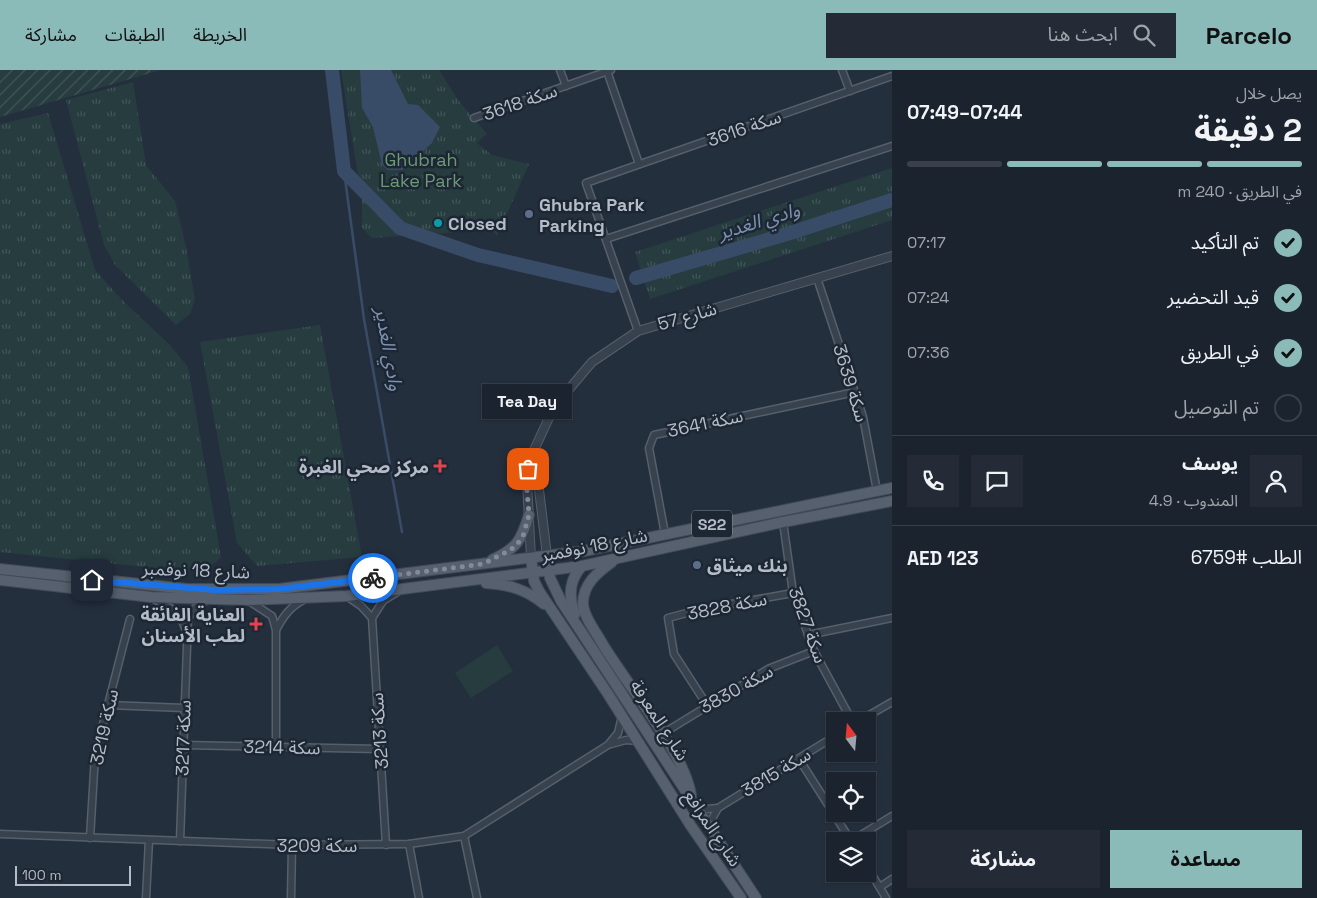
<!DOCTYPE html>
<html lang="ar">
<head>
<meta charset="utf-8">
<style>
	:root { --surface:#1b232e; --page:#242b36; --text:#f1f3f6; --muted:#a0a4aa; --line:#39404a; --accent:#8bbbb9 }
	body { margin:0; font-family:"Space Grotesk","Noto Sans Arabic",sans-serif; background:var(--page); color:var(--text); direction:rtl; height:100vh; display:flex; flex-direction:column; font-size:19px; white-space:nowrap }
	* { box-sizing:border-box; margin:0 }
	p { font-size:16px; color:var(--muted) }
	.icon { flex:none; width:28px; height:28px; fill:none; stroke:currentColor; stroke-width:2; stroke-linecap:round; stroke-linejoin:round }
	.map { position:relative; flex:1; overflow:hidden; direction:ltr }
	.drawer { display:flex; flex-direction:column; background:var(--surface); width:425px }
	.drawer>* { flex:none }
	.needle { width:32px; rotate:344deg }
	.fabs { position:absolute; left:826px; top:642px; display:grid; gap:10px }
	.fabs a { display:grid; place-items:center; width:50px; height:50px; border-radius:0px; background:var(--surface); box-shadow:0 1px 4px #0004,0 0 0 1px var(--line); font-size:25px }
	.scale { position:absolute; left:15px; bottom:12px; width:116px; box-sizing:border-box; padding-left:5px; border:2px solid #b4bcc9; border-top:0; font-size:14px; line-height:18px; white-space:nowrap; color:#b4bcc9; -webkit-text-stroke:4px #1d2633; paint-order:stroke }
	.pin { position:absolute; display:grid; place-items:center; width:42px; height:42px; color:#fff; margin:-21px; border-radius:10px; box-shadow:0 2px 8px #0006 }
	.courier { position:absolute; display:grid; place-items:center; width:50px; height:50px; margin:-25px; border:4px solid #1a73e8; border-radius:50%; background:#fff; color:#222; box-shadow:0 1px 6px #0007 }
	.bubble { position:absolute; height:35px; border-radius:0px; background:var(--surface); box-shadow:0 1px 4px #0004,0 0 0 1px var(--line); font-size:16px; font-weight:700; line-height:35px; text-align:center; direction:rtl }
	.summary em { font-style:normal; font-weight:700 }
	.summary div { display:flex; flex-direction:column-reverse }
	.summary { display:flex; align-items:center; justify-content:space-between; height:85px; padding:0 15px }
	h1 { font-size:32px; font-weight:700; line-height:38px }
	.bar { display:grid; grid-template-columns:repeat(4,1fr); gap:8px 5px; align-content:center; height:60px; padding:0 15px }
	.bar i { height:6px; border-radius:4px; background:var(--line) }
	.bar .current { background:var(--accent) }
	.bar p { grid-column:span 4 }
	.line { display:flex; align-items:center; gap:12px; padding:0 15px; border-top:1px solid var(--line) }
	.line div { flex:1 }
	.round { display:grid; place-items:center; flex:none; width:52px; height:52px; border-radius:0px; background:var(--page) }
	ol { padding:0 15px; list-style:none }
	li { display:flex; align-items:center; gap:15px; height:55px }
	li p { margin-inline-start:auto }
	li .icon { padding:5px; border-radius:50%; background:var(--accent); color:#111; stroke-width:4 }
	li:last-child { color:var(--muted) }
	li i { width:28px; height:28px; border:2px solid var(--line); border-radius:50% }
	.button { display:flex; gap:10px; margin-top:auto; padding:10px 15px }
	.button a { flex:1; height:58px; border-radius:0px; background:var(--accent); color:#111; font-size:20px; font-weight:700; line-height:58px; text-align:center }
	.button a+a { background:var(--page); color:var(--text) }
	header { display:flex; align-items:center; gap:30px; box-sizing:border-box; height:70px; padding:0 25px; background:var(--accent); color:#111 }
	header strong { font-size:24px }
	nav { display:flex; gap:28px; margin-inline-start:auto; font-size:18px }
	.search { width:350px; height:45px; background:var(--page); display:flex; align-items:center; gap:12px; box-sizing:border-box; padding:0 18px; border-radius:0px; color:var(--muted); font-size:19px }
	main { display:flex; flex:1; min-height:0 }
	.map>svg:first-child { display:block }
	.grass { fill:url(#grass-tufts) }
	.garden { fill:url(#garden-furrows) }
	.pitch { fill:#263c3f }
	.water { fill:#394c67 }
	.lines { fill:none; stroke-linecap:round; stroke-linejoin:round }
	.stream { stroke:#394c67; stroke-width:2.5 }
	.river { stroke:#394c67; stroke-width:14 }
	.minor-casing { stroke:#565f6c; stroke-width:9 }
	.tertiary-casing { stroke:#565f6c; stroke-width:10 }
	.primary-casing { stroke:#414a57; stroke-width:12 }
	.minor { stroke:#38414e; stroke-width:6 }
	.tertiary { stroke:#38414e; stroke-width:8 }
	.primary { stroke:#56606e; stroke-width:10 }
	.done { stroke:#828b98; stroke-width:5; stroke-dasharray:0 9 }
	.route { stroke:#1a73e8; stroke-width:6 }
	.service-dot { fill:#5c6f8a; stroke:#1d2633; stroke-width:2 }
	.culture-dot { fill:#0f9aa8; stroke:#1d2633; stroke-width:2 }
	.health-dot { fill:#e0444e; stroke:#1d2633; stroke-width:2 }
	.labels { text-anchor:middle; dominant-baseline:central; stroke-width:5; stroke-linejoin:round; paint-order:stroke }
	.shield { fill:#1d2633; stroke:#878f9c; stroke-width:1 }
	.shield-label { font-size:16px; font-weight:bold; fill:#b4bcc9 }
	.street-label { font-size:18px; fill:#b4bcc9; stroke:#1d2633 }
	.park-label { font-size:18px; fill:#6b9a76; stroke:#1d2633 }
	.poi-label { font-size:18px; font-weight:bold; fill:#b4bcc9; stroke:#1d2633; text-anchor:start }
	.water-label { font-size:19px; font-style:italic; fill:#7c92b1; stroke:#1d2633 }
</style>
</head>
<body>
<header>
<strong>Parcelo</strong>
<div class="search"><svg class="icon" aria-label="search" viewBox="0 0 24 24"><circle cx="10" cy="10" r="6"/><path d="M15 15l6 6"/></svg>ابحث هنا</div>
<nav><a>الخريطة</a><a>الطبقات</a><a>مشاركة</a></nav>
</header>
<main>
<section class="drawer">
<div class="summary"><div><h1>2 دقيقة</h1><p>يصل خلال</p></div><em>07:44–07:49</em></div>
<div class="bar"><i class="current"></i><i class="current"></i><i class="current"></i><i></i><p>في الطريق · 240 m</p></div>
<ol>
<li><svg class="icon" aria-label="check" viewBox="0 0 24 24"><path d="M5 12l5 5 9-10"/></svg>تم التأكيد<p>07:17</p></li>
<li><svg class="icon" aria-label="check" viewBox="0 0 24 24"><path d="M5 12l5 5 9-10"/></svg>قيد التحضير<p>07:24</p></li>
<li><svg class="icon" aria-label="check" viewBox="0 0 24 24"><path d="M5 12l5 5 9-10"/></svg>في الطريق<p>07:36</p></li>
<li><i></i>تم التوصيل</li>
</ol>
<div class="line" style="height:90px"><a class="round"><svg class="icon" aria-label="person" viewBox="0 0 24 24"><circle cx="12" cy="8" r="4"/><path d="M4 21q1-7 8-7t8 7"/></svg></a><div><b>يوسف</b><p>المندوب · 4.9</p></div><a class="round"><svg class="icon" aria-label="chat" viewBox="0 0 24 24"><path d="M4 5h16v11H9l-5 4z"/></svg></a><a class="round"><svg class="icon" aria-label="phone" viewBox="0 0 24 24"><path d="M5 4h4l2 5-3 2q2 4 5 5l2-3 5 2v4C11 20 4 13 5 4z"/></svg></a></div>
<div class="line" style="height:65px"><div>الطلب #6759</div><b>AED 123</b></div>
<div class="button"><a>مساعدة</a><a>مشاركة</a></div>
</section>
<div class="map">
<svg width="892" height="828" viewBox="0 0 892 828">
	<defs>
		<pattern id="grass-tufts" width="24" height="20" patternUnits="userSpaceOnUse" patternTransform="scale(1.25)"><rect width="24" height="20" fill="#263c3f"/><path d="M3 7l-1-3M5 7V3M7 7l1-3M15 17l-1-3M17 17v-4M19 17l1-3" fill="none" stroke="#435659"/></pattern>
		<pattern id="garden-furrows" width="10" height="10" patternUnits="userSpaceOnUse" patternTransform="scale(1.25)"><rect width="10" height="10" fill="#263c3f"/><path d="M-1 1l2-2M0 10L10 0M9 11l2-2" fill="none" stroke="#435659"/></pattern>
	</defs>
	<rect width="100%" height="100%" fill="#242f3e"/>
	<!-- grass -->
	<g class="grass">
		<path d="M 341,0 L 439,0 L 458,30 L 487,64 L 477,73 L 492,85 L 529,94 L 497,166 L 484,149 L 459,162 L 372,168 L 362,158 L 362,130 Z"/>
		<path d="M 133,12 L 146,95 L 175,131 L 186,177 L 195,230 L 190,244 L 176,255 L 115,195 L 104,175 L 66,30 Z"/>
		<path d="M 48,43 L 95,200 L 122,230 L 169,274 L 188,297 L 221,487 L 204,503 L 0,482 L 0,54 Z"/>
		<path d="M 892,98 L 892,150 L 650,229 L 635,182 Z"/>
		<path d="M 320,255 L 362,487 L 257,496 L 237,473 L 200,272 Z"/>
	</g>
	<!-- garden -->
	<path class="garden" d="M 0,0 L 161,0 L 0,47 Z"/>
	<!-- pitch -->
	<path class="pitch" d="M 497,575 L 513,601 L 471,628 L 455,603 Z"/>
	<!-- water -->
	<path class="water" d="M 360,0 L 391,0 L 408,34 L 418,35 L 440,57 L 432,73 L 402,100 L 388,100 L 382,95 L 373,57 L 362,38 Z"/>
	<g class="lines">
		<!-- stream -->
		<path class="stream" d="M 344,101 L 364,249 L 402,462"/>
		<!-- river -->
		<g class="river">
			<path d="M 332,0 L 344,101 L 400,158 L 478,185 L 612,216"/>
			<path d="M 636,208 L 787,164 L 892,130"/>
		</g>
		<defs>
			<g id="minor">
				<path d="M 560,0 L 566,16"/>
				<path d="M 842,0 L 850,21"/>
				<path d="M 607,1 L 639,94"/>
				<path d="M 474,48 L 611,0"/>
				<path d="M 606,169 L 892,76"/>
				<path d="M 817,208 L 863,347 L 877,421"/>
				<path d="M 638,261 L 586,113 L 892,6"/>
				<path d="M 783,452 L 793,523 L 814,581 L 852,651"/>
				<path d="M 665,464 L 649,378 L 654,365 L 855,322"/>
				<path d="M 348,527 L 361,536 L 372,548"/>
				<path d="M 154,529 L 179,543 L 185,558"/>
				<path d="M 249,531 L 272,546 L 276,560 L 276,677"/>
				<path d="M 276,560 C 284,545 290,537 305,529"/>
				<path d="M 808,565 L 892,548"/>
				<path d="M 108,635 L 184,638"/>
				<path d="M 707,635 L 674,584 L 668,548 L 698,540 L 793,523"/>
				<path d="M 859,651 L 892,632"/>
				<path d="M 662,664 L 768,599 L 814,581"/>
				<path d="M 611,674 L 626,670 L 638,671"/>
				<path d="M 183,675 L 380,679"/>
				<path d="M 799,689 L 851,771"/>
				<path d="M 695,734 L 707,739 L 718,738"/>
				<path d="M 712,759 L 713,747 L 718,738 L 835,666"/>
				<path d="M 0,764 L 292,775 L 409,774 L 464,766 L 608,675 L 618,663 L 622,646"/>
				<path d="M 464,766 L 477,828"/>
				<path d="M 90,768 L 95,685 L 130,549"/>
				<path d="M 180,771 L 188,548 L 194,539 L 208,529"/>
				<path d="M 851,771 L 892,746"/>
				<path d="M 409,774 L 419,828"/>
				<path d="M 386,775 L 372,548 L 383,531 L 399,521"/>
				<path d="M 868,798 L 886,828"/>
				<path d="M 880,817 L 892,809"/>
				<path d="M 146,828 L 149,770"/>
				<path d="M 291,828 L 292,775"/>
			</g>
			<g id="tertiary">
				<path d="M 535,386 L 547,486"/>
				<path d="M 531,488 L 527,412 L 534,380 L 554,337 L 592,292 L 638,261 L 892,186"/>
			</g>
			<g id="primary">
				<path d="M 531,488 L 534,511 L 539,521 L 608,624 L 691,756 L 741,828"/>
				<path d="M 492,490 C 517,478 521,471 529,445"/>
				<path d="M 612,492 C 598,502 583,514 583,533 C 583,545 593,558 599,568 C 623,611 684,680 691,725"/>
				<path d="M 548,495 L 550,508 L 561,531 L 756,828"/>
				<path d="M 0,499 L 187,519 L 279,519 L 584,481 L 892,418"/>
				<path d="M 0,510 L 151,527 L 247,530 L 347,526 L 582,496 L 783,452 L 892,431"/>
				<path d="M 486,513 C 510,515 525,519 544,534"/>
				<path d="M 575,544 C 568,526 569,510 582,496"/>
			</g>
		</defs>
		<!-- minor casing -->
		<use href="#minor" class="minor-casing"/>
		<!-- tertiary casing -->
		<use href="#tertiary" class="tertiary-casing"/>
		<!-- primary casing -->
		<use href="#primary" class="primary-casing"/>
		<!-- minor -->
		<use href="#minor" class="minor"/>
		<!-- tertiary -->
		<use href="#tertiary" class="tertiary"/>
		<!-- primary -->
		<use href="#primary" class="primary"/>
	</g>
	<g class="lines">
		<!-- done -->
		<path class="done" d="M 373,508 L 483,494 L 508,481 L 516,476 L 523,466 L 529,445 L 527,420 L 528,399"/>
		<!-- route -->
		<path class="route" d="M 92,510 L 215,520 L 279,519 L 373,508"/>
	</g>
	<!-- markers -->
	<g class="service-dot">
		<circle cx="529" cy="144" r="5"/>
		<circle cx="697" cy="495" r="5"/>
	</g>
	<circle class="culture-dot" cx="438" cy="153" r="5"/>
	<g class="health-dot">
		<path d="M437.5 388.5h5v5h5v5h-5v5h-5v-5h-5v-5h5z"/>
		<path d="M253.5 546.5h5v5h5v5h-5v5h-5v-5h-5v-5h5z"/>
	</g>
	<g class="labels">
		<!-- shield labels -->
		<rect class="shield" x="692" y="440.5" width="40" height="27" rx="4"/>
		<g class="shield-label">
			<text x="712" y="454">S22</text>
		</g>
		<!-- street labels -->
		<g class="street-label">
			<text transform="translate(520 32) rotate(-19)">سكة 3618</text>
			<text transform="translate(744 58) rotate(-19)">سكة 3616</text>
			<text transform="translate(687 246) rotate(-16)">شارع 57</text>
			<text transform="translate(851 313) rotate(73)">سكة 3639</text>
			<text transform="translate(705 353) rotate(-12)">سكة 3641</text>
			<text transform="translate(594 475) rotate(-11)">شارع 18 نوفمبر</text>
			<text transform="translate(196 500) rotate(2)">شارع 18 نوفمبر</text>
			<text transform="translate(727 536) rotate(-11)">سكة 3828</text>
			<text transform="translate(808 555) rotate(70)">سكة 3827</text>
			<text transform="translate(736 619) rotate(-29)">سكة 3830</text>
			<text transform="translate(660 650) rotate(57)">شارع المعرفة</text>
			<text transform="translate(104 657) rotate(-78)">سكة 3219</text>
			<text transform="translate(379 661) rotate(-94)">سكة 3213</text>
			<text transform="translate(183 668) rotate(-88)">سكة 3217</text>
			<text transform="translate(282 677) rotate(1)">سكة 3214</text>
			<text transform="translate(776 702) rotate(-31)">سكة 3815</text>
			<text transform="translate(713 758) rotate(56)">شارع المرافع</text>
			<text x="317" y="775">سكة 3209</text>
		</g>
		<!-- park labels -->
		<g class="park-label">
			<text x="421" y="89">Ghubrah<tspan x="421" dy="21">Lake Park</tspan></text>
		</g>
		<!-- poi labels -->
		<g class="poi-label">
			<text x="539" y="134">Ghubra Park<tspan x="539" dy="21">Parking</tspan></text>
			<text x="448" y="153">Closed</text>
			<text x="429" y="396" text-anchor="end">مركز صحي الغبرة</text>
			<text x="707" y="495">بنك ميثاق</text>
			<text x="245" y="544" text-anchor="end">العناية الفائقة<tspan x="245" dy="21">لطب الأسنان</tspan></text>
		</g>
		<!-- water labels -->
		<g class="water-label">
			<text transform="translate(759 151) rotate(-17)">وادي الغدير</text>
			<text transform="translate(389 279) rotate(80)">وادي الغدير</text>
		</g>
	</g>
</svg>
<div class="fabs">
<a><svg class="needle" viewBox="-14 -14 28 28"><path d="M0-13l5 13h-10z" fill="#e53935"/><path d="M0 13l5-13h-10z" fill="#a0a4aa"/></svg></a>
<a><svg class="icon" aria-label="locate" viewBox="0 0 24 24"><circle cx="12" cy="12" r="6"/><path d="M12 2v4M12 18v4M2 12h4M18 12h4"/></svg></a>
<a><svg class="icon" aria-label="layers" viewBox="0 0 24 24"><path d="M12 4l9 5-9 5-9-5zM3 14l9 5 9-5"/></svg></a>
</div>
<div class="scale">100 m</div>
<div class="pin" style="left:528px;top:399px;background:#ea580c"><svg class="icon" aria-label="bag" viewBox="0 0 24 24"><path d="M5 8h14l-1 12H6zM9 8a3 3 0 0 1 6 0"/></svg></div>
<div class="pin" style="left:92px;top:510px;background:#1f2937"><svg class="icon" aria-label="home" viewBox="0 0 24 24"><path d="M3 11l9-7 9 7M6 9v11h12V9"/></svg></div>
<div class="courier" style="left:373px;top:508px"><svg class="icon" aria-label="bike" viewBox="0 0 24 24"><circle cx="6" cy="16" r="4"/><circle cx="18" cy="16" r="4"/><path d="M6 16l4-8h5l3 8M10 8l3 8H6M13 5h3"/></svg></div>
<div class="bubble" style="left:482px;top:314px;width:90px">Tea Day</div>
</div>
</main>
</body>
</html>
